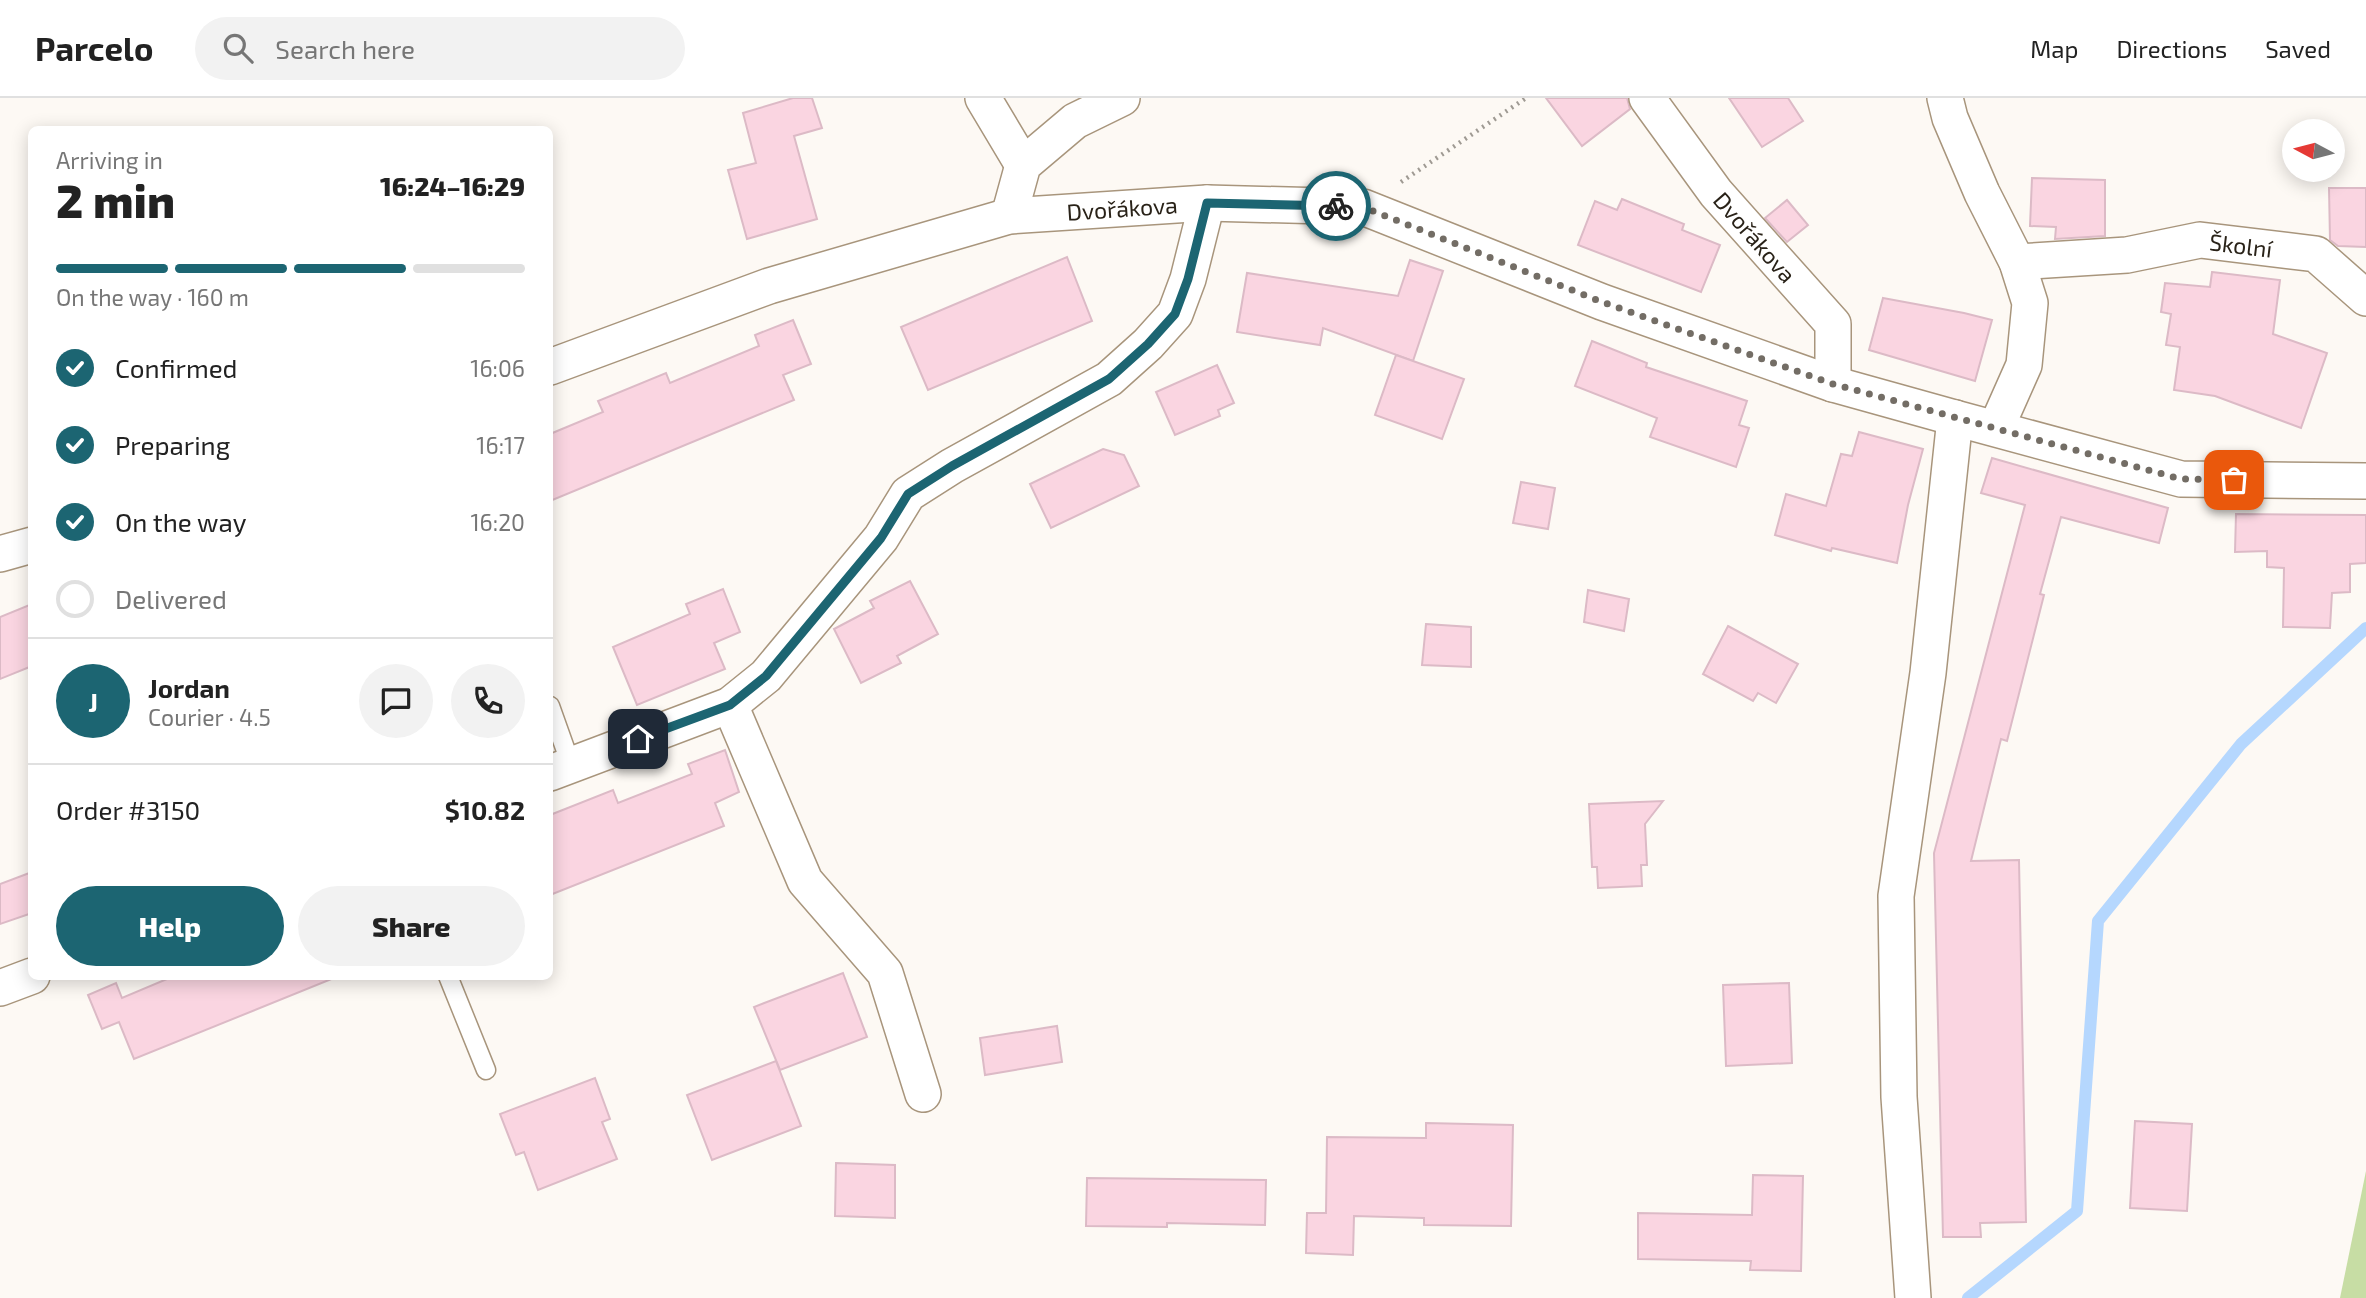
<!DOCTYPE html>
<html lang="en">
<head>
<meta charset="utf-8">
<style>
	:root { --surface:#fff; --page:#f2f2f2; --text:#222; --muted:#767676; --line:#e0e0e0; --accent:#1c6572 }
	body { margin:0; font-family:"Exo 2",sans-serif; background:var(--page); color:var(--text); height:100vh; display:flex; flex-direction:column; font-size:26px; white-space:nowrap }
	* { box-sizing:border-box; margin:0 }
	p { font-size:23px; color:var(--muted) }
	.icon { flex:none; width:38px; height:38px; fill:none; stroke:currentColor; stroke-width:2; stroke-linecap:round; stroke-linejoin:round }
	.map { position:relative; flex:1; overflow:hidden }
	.drawer { position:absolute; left:28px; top:28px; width:525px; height:854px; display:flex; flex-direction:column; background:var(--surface); border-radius:10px; box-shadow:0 4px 18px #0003 }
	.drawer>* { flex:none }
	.needle { width:46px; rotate:277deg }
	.controls { position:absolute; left:2282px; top:21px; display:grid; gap:14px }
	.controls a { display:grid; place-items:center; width:63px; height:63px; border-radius:50%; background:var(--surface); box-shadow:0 4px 18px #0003; font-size:35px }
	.pin { position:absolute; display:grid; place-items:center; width:60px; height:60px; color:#fff; margin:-30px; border-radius:14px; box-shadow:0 4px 10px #0006 }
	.courier { position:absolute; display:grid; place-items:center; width:70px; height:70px; margin:-35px; border:5px solid #1c6572; border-radius:50%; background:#fff; color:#222; box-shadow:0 2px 9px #0007 }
	.head em { font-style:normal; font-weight:800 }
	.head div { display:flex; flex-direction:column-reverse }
	.head { display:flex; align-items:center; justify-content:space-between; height:119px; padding:0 28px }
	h1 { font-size:46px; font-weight:800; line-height:52px }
	.bar { display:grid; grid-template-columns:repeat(4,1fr); gap:10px 7px; align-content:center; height:84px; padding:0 28px }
	.bar i { height:9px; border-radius:5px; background:var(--line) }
	.bar .current { background:var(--accent) }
	.bar p { grid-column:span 4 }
	.line { display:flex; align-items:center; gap:18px; padding:0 28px; border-top:2px solid var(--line) }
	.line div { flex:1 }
	.round { display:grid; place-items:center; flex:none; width:74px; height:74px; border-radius:37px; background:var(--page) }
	ol { padding:0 28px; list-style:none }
	li { display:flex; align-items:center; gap:21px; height:77px }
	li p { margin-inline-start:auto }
	li .icon { padding:7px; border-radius:50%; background:var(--accent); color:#fff; stroke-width:4 }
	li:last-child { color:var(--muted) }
	li i { width:38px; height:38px; border:4px solid var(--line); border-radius:50% }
	.cta { display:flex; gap:14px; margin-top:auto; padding:14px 28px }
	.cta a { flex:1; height:80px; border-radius:42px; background:var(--accent); color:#fff; font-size:28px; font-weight:800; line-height:80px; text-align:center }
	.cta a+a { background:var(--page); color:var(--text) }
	header { display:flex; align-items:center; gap:42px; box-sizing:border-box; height:98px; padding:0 35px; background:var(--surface); border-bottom:2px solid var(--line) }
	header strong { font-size:33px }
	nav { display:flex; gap:38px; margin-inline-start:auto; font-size:24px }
	.search { width:490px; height:63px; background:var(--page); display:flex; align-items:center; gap:18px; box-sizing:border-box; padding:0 24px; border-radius:38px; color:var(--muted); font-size:26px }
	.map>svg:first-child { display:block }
	.green { fill:#c7dda4 }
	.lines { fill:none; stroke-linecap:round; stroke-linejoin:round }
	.stream { stroke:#b5d7fe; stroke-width:12 }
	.building { fill:#fad5e1; stroke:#dcbac6; stroke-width:2 }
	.lane-casing { stroke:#a8957c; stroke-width:21 }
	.street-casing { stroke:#a8957c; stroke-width:38 }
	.path { stroke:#9f9a93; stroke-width:4.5; stroke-dasharray:2 5; stroke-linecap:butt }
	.lane { stroke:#fff; stroke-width:18 }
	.street { stroke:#fff; stroke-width:35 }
	.done { stroke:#736d65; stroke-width:7; stroke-dasharray:0 12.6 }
	.route { stroke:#1c6572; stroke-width:9 }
	.labels { text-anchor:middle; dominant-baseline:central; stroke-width:7; stroke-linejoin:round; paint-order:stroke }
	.street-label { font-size:23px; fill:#292218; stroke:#fff }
</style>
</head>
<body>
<header>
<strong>Parcelo</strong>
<div class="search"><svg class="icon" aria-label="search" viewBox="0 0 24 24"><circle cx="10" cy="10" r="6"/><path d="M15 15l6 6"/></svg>Search here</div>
<nav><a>Map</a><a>Directions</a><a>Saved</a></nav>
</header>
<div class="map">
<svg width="2366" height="1200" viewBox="0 0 2366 1200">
	<rect width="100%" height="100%" fill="#fdf9f4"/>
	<!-- green -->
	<path class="green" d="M 2366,1073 L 2366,1200 L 2340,1200 Z"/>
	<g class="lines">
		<!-- stream -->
		<path class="stream" d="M 1968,1200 L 2077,1113 L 2098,823 L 2241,646 L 2366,530"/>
	</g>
	<!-- building -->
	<g class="building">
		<path d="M 793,0 L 812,0 L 822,30 L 794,38 L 817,121 L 747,141 L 728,72 L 756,65 L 743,15 Z"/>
		<path d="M 1546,0 L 1627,0 L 1630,11 L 1582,48 Z"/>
		<path d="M 1729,0 L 1788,0 L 1803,23 L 1762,49 Z"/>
		<path d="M 2032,80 L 2105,82 L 2105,138 L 2055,141 L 2056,129 L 2030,128 Z"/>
		<path d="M 2329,90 L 2366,90 L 2366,149 L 2338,148 L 2330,142 Z"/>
		<path d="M 1622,101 L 1684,126 L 1682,132 L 1720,147 L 1701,194 L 1578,147 L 1595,103 L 1617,112 Z"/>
		<path d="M 1787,102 L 1808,127 L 1787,144 L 1765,120 Z"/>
		<path d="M 1067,159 L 1092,223 L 928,292 L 901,229 Z"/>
		<path d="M 1410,162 L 1443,173 L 1413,263 L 1323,230 L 1320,247 L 1237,234 L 1247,175 L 1398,198 Z"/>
		<path d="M 2212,174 L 2280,182 L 2273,236 L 2327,255 L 2301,330 L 2215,298 L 2174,292 L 2180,249 L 2166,247 L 2171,216 L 2161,214 L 2165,185 L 2210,189 Z"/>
		<path d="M 1883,200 L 1964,215 L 1992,222 L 1975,283 L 1869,252 Z"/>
		<path d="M 793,222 L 811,266 L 783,277 L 794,302 L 550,403 L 550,336 L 603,314 L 598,303 L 666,275 L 670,285 L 759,248 L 755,237 Z"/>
		<path d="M 1592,243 L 1647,265 L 1646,269 L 1747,303 L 1739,327 L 1749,330 L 1736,369 L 1650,339 L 1657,320 L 1575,288 Z"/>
		<path d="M 1396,257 L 1464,281 L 1442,341 L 1375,317 Z"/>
		<path d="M 1217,267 L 1234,305 L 1218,312 L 1220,318 L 1175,337 L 1156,294 Z"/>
		<path d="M 1859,334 L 1923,351 L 1908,407 L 1897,465 L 1832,450 L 1831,453 L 1775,437 L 1786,396 L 1826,408 L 1841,356 L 1852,358 Z"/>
		<path d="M 1103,351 L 1124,357 L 1139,388 L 1051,430 L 1030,386 Z"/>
		<path d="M 1992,360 L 2168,410 L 2159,445 L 2061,419 L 2040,496 L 2044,497 L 2007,643 L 2001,641 L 1971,763 L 2019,762 L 2026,1124 L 1980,1125 L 1981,1139 L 1943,1139 L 1934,755 L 2025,407 L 1981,395 Z"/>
		<path d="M 1521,384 L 1555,390 L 1548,431 L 1513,425 Z"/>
		<path d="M 2236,416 L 2366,417 L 2366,465 L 2350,466 L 2350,494 L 2332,495 L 2330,530 L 2283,529 L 2284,470 L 2267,469 L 2267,453 L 2235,454 Z"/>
		<path d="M 910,483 L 938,536 L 897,558 L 901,565 L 861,585 L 834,531 L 874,510 L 870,503 Z"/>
		<path d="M 723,491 L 740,534 L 714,545 L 725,571 L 637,607 L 613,549 L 690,516 L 686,506 Z"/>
		<path d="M 1588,492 L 1629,501 L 1624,533 L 1584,524 Z"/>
		<path d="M 32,506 L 32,568 L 0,581 L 0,519 Z"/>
		<path d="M 1426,526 L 1471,529 L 1471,569 L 1422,567 Z"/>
		<path d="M 1728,528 L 1798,566 L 1776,605 L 1758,595 L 1753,603 L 1703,576 Z"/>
		<path d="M 725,652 L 739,694 L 715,705 L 724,728 L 550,797 L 550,717 L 613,692 L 618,705 L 692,676 L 688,666 Z"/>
		<path d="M 1663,703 L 1645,726 L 1647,767 L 1641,767 L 1642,788 L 1598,790 L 1597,769 L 1592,769 L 1589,706 Z"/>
		<path d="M 32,774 L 32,815 L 0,826 L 0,786 Z"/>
		<path d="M 843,875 L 867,939 L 780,972 L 754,909 Z"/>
		<path d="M 174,878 L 333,878 L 334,880 L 134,961 L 119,924 L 102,931 L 88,897 L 116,885 L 122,900 Z"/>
		<path d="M 1789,885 L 1792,965 L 1726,968 L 1723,887 Z"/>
		<path d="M 1057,928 L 1062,964 L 985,977 L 980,940 Z"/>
		<path d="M 776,963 L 801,1028 L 712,1062 L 687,997 Z"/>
		<path d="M 595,980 L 610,1021 L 602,1024 L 617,1061 L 538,1092 L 524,1054 L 516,1057 L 500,1016 Z"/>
		<path d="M 2135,1023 L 2192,1026 L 2187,1113 L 2130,1110 Z"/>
		<path d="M 1426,1025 L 1513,1027 L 1511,1128 L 1424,1127 L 1424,1120 L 1354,1118 L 1353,1157 L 1306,1155 L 1307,1115 L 1326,1115 L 1327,1039 L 1426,1040 Z"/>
		<path d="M 836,1065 L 895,1067 L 895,1120 L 835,1118 Z"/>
		<path d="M 1753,1077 L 1803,1078 L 1801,1173 L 1750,1172 L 1751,1163 L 1638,1161 L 1638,1115 L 1752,1117 Z"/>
		<path d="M 1087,1080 L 1266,1082 L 1265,1127 L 1167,1125 L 1167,1129 L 1086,1128 Z"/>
	</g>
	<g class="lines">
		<defs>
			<g id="lane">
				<path d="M 550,608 L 571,667"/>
				<path d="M 448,878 L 486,972"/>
			</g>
			<g id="street">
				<path d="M 983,0 L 1023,67"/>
				<path d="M 1647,0 L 1716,95 L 1833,226 L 1833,286"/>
				<path d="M 1945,0 L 1950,20 L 1982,95 L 2017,164 L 2030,205 L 2024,267 L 1996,330"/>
				<path d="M 1009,118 L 1023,67 L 1075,23 L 1122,0"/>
				<path d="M 2017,164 L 2127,157 L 2200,142 L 2316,156 L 2366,200"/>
				<path d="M 550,269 L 769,188 L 1009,118 L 1207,105 L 1363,109 L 1602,204 L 1833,286 L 1955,320 L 2181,381 L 2366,383"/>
				<path d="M 0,456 L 32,447"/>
				<path d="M 730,607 L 805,783 L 885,875 L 923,996"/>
				<path d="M 550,675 L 730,607 L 766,578 L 881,440 L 908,396 L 952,368 L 1109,281 L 1148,246 L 1175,216 L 1188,181 L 1207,105"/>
				<path d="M 0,890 L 32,878"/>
				<path d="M 1913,1200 L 1899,999 L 1896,798 L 1928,575 L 1955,320"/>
			</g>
		</defs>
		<!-- lane casing -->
		<use href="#lane" class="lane-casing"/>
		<!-- street casing -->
		<use href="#street" class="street-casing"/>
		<!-- path -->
		<path class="path" d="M 1401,84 L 1526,0"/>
		<!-- lane -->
		<use href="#lane" class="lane"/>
		<!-- street -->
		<use href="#street" class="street"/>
	</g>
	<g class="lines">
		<!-- done -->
		<path class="done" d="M 1336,108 L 1363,109 L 1602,204 L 1833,286 L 2181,381 L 2234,382"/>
		<!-- route -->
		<path class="route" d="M 638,641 L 730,607 L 766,578 L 881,440 L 908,396 L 952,368 L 1109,281 L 1148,246 L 1175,216 L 1188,181 L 1207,105 L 1336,108"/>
	</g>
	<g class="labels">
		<!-- street labels -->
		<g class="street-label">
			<text transform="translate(1122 110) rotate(-4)">Dvořákova</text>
			<text transform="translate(1755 139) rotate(49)">Dvořákova</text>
			<text transform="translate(2241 147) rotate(7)">Školní</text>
		</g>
	</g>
</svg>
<div class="controls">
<a><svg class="needle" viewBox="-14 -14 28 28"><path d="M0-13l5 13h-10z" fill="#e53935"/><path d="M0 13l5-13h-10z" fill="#767676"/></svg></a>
</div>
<div class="pin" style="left:2234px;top:382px;background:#ea580c"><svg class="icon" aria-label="bag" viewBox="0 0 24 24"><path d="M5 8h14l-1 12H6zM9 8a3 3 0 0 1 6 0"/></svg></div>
<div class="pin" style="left:638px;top:641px;background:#1f2937"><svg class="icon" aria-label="home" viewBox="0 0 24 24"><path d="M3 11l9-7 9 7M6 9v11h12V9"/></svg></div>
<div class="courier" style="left:1336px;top:108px"><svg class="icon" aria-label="bike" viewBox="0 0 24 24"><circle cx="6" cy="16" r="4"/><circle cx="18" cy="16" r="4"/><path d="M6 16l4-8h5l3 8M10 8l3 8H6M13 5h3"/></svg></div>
<section class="drawer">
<div class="head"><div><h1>2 min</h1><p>Arriving in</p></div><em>16:24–16:29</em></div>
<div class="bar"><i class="current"></i><i class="current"></i><i class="current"></i><i></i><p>On the way · 160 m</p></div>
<ol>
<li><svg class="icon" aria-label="check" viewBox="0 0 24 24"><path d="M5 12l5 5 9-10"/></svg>Confirmed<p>16:06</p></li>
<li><svg class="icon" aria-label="check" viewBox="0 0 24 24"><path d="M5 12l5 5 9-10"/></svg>Preparing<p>16:17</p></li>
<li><svg class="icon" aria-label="check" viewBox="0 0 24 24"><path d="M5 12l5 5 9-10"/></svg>On the way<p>16:20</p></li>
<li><i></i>Delivered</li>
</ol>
<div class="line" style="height:126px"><b class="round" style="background:var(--accent);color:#fff">J</b><div><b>Jordan</b><p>Courier · 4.5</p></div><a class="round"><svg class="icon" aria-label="chat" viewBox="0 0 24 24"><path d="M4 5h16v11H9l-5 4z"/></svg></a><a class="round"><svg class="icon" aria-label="phone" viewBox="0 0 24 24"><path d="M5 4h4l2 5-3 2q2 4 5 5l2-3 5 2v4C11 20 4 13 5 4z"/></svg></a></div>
<div class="line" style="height:91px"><div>Order #3150</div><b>$10.82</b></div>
<div class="cta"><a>Help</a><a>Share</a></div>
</section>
</div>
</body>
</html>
